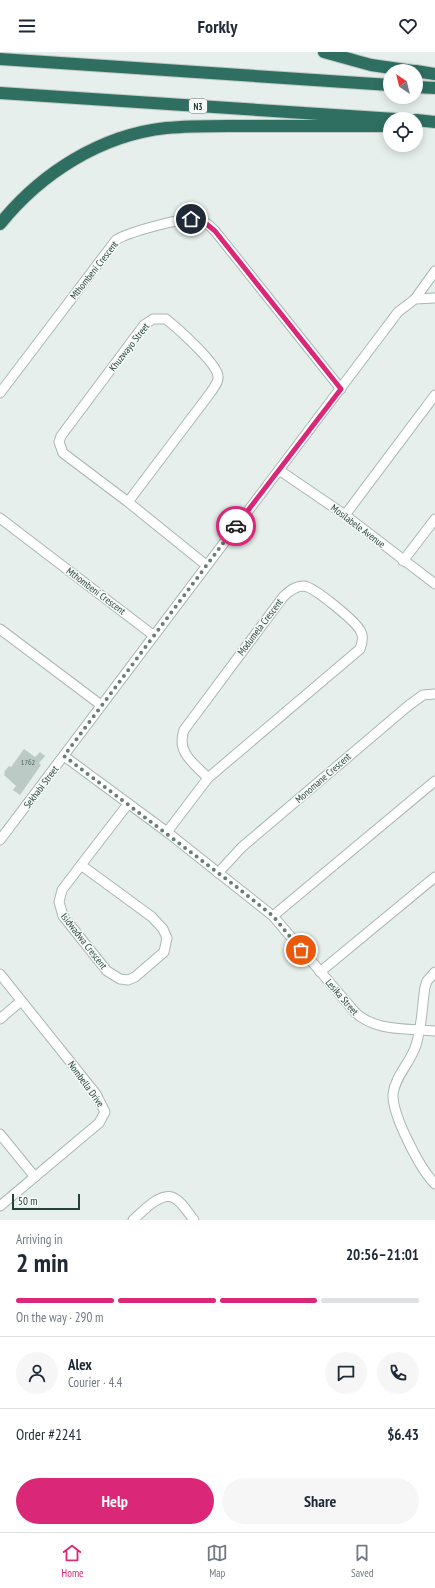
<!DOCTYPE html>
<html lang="en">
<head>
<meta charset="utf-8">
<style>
	:root { --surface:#fff; --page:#f6f6f7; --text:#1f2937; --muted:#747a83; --line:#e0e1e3; --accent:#db2777 }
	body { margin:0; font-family:"PT Sans Narrow",sans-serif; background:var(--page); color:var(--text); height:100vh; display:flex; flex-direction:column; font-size:15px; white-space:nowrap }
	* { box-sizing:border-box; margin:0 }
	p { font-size:13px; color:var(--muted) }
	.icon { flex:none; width:22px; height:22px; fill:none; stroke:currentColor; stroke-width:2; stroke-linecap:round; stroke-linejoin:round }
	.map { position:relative; height:1168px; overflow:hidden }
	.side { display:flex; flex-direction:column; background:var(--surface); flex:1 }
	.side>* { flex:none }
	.needle { width:26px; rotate:325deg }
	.fabs { position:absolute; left:383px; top:12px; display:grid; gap:8px }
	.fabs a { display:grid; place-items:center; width:40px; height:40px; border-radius:50%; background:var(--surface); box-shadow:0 2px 10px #0003; font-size:20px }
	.scale { position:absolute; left:12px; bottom:10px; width:68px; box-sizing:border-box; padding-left:4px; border:2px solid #24423a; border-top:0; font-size:11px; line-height:14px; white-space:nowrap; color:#24423a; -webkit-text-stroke:3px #f7fbf9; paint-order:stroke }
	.pin { position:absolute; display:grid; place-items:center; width:34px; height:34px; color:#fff; margin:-17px; border:2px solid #fff; border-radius:50%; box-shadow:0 1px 4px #0007 }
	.courier { position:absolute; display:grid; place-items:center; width:40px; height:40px; margin:-20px; border:3px solid #db2777; border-radius:50%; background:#fff; color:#222; box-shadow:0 1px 5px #0007 }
	.head em { font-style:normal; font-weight:700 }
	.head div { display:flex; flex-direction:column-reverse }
	.head { display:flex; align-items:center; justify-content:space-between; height:68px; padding:0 16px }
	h1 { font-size:26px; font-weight:700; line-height:30px }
	.bar { display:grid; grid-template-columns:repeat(4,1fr); gap:6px 4px; align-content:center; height:48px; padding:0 16px }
	.bar i { height:5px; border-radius:3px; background:var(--line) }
	.bar .on { background:var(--accent) }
	.bar p { grid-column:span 4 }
	.line { display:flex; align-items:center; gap:10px; padding:0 16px; border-top:1px solid var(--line) }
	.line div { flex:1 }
	.round { display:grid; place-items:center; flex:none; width:42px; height:42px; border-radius:21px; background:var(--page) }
	.button { display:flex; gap:8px; margin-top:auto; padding:8px 16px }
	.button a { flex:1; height:46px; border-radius:24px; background:var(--accent); color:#fff; font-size:16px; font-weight:700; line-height:46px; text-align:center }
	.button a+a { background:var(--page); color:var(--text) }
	header { display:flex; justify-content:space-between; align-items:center; height:52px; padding:0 16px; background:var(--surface); font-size:18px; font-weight:700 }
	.tabs { display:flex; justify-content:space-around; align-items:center; height:56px; border-top:1px solid var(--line); background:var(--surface); font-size:11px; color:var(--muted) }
	.tabs a { display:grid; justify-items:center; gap:2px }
	.tabs .on { color:var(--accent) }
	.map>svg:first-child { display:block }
	.building { fill:#bbcac4 }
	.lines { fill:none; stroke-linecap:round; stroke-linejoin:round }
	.minor-casing { stroke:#a8b8b2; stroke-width:11 }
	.motorway-casing { stroke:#c2cac8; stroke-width:14 }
	.minor { stroke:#fff; stroke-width:9 }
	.motorway { stroke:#2f6f62; stroke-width:12 }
	.done { stroke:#687f78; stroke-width:4; stroke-dasharray:0 7.2 }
	.route { stroke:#db2777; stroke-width:5 }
	.labels { text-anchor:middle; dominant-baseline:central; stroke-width:3; stroke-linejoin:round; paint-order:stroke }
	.number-label { font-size:8px; fill:#4a645c }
	.shield { fill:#f7fbf9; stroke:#637a73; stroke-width:1 }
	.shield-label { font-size:9px; font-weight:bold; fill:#24423a }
	.street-label { font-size:10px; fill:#24423a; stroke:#f7fbf9 }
</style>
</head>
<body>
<header><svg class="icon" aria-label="menu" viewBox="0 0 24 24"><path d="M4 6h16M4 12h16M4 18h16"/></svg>Forkly<svg class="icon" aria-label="heart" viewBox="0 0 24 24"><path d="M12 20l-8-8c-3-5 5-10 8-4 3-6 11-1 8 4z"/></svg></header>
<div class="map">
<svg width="435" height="1168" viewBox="0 0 435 1168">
	<rect width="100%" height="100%" fill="#e6efeb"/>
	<!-- building -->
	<path class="building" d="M 24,697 L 35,705 L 40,700 L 45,704 L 39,711 L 41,713 L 20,743 L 13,738 L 16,734 L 4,723 L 5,721 L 4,720 L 9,714 L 11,715 Z"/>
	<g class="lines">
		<defs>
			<g id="minor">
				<path d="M 415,247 L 435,219"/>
				<path d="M 0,341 L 116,188 C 128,180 184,165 197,167 C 205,169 210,174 215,179 L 341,337"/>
				<path d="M 279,418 L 345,463 L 435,532"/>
				<path d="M 128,450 L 211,340 C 214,335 219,330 218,324 C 217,311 176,275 166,267 L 153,267 L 144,273 L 61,384 L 59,390 L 63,401 L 128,450 L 206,513"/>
				<path d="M 345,463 L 435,343"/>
				<path d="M 0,466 L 153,583"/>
				<path d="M 403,509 L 435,467"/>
				<path d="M 0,577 L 101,653"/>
				<path d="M 64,704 L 167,780 L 273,864 L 354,959 C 374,980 407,976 435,979"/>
				<path d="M 167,780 L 208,726 L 360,597 C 362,592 364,586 361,580 C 357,570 314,535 304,534 C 295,534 289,539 283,545 L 184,678 C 176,701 194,711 208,726"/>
				<path d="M 0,788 L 398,260 L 415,247 L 435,246"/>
				<path d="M 81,813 L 152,865 L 163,877 L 167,886 L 164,900 L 135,925 L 128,928 L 120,927 L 107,919 L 63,864 L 59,850 L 62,838 L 81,813 L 128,752"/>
				<path d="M 218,821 L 242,795 L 408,654 L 423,643 L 435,642"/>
				<path d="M 273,864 L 435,729"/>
				<path d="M 320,920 L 435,825"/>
				<path d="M 435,920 L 427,929 L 425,935 C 422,954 422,975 416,993 C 411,1010 395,1024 393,1042 C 392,1063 420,1117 435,1132"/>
				<path d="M 0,922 L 96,1042 L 105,1060 L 99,1071 L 0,1154"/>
				<path d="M 0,967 L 21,949"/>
				<path d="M 0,1082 L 35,1125"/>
				<path d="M 133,1168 C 142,1160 159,1141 172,1145 C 181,1148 188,1161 194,1168"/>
			</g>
			<g id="motorway">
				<path d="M 324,0 L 371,13 L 413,19"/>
				<path d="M 0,7 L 390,33"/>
				<path d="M 416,19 L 435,22"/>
				<path d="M 416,35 L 435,36"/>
				<path d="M 0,41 L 395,67"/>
				<path d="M 416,68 L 435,70"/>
				<path d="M 0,172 C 41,121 101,83 166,76 C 196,73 227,74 257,74 C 301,74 346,74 390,74"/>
			</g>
		</defs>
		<!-- minor casing -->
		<use href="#minor" class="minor-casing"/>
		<!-- motorway casing -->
		<use href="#motorway" class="motorway-casing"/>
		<!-- minor -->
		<use href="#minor" class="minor"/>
		<!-- motorway -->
		<use href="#motorway" class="motorway"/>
	</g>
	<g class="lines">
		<!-- done -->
		<path class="done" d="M 236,474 L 64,704 L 234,833 L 273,864 L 301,898"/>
		<!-- route -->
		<path class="route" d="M 191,167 L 204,170 L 215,179 L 341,337 L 236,474"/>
	</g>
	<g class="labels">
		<!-- number labels -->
		<g class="number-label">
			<text x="28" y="710">1762</text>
		</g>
		<!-- shield labels -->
		<rect class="shield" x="189" y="47" width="18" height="14" rx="3"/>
		<g class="shield-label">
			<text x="198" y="54">N3</text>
		</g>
		<!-- street labels -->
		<g class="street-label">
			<text transform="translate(94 218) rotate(-52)">Mthombeni Crescent</text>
			<text transform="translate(129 295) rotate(-52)">Khuzwayo Street</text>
			<text transform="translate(358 474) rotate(37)">Mosilabele Avenue</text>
			<text transform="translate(96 539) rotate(37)">Mthombeni Crescent</text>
			<text transform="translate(260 575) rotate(-53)">Modumela Crescent</text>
			<text transform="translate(323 726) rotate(-41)">Monomane Crescent</text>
			<text transform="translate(41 735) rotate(-53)">Sekhabi Street</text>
			<text transform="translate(84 889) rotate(52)">Isidwadwa Crescent</text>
			<text transform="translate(342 945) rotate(49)">Lesika Street</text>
			<text transform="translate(86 1032) rotate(54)">Nombella Drive</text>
		</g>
	</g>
</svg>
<div class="fabs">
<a><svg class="needle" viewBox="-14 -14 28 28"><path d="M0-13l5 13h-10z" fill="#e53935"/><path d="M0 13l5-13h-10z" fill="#747a83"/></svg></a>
<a><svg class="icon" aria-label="locate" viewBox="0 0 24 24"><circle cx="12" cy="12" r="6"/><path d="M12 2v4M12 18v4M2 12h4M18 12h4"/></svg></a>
</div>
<div class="scale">50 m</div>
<div class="pin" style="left:301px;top:898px;background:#ea580c"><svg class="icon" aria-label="bag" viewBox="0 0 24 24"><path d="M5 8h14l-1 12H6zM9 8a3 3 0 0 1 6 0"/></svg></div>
<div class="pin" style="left:191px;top:167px;background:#1f2937"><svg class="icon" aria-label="home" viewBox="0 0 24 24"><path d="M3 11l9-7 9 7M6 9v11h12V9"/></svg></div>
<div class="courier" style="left:236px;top:474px"><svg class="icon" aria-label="car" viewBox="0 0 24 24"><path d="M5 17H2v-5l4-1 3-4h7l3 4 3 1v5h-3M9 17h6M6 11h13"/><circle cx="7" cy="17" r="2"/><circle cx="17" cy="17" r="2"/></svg></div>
</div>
<section class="side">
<div class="head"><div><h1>2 min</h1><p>Arriving in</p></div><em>20:56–21:01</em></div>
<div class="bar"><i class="on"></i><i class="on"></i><i class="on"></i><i></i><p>On the way · 290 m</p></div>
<div class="line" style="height:72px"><a class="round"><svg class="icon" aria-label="person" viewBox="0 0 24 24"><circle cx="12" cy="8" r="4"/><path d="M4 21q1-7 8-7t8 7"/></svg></a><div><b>Alex</b><p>Courier · 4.4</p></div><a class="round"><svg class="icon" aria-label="chat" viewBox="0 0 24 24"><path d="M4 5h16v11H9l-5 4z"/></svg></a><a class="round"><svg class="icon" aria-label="phone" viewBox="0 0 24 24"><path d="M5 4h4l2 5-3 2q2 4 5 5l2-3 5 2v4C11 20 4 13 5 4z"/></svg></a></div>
<div class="line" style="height:52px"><div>Order #2241</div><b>$6.43</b></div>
<div class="button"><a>Help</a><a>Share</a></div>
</section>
<nav class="tabs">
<a class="on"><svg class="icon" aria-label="home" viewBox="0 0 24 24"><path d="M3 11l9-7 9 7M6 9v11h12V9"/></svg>Home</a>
<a><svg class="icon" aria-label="map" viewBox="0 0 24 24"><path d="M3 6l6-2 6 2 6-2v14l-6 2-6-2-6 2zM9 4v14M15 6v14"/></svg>Map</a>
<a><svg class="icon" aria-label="saved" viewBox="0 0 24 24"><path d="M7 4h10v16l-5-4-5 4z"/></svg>Saved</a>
</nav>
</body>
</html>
